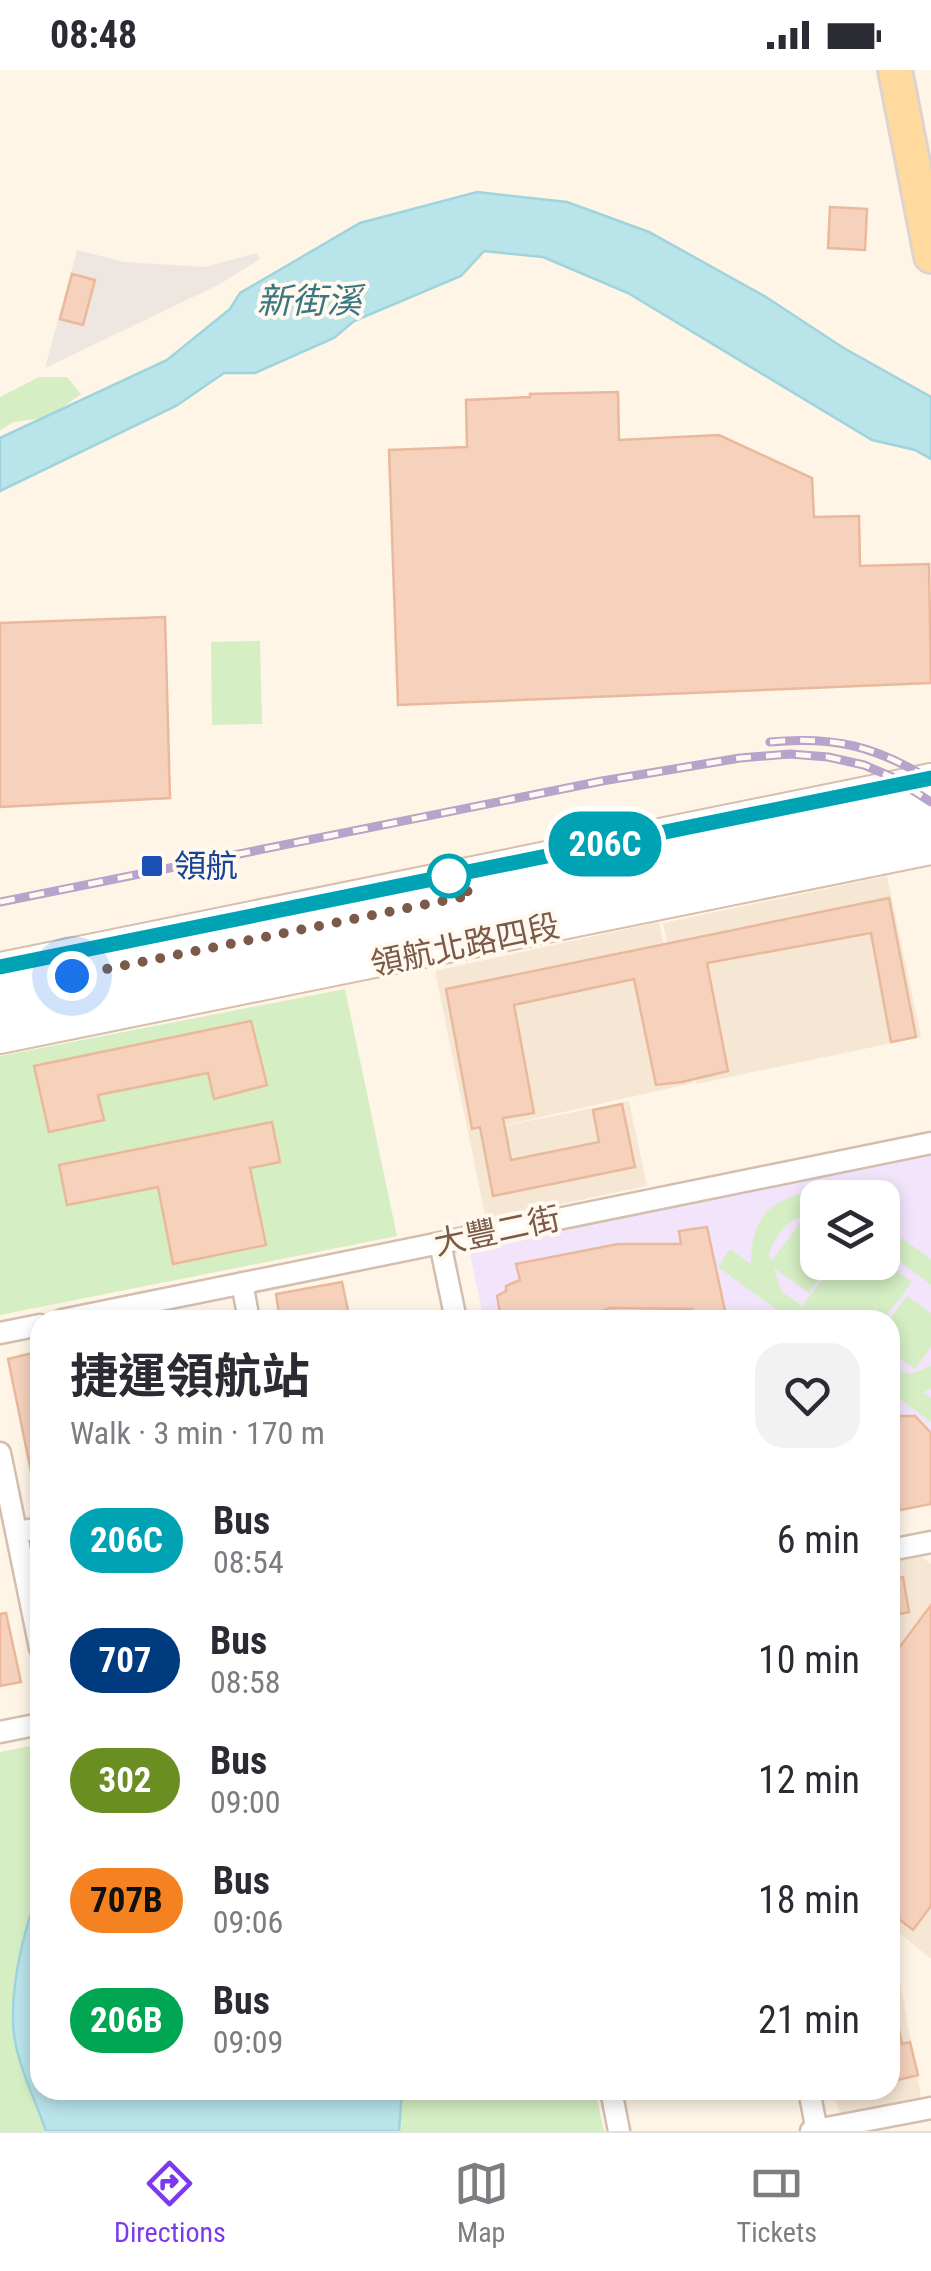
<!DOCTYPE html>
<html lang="en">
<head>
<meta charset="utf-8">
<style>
	body { margin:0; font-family:"Roboto Condensed","Noto Sans TC",sans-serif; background:#f2f2f3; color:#2b2b33; height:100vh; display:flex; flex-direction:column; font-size:38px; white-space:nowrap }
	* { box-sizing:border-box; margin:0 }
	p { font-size:32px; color:#7c7c81 }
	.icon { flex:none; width:55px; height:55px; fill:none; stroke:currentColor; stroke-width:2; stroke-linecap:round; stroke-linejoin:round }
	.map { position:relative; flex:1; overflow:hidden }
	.panel { position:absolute; left:30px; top:1240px; width:870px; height:790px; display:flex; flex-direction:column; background:#fff; border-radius:30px; box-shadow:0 5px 15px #0003 }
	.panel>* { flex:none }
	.badge { padding:0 20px; border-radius:32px; font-size:35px; line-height:65px }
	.tools { position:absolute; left:800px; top:1110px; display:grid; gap:20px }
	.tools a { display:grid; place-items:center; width:100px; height:100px; border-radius:20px; background:#fff; box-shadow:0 5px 15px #0003; font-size:50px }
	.you { position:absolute; width:50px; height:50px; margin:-25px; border:8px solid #fff; border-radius:50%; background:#1a73e8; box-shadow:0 0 0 15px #1a73e833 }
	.map>.badge { position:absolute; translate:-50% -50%; box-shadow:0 0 0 5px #fff }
	.round { display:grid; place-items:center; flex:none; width:105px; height:105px; border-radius:30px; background:#f2f2f3 }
	.overview { display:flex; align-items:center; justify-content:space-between; height:170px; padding:0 40px }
	h1 { font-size:48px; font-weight:700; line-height:75px }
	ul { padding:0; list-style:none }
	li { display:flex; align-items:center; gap:30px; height:120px; padding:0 40px }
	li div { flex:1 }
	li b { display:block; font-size:38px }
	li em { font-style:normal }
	li .badge { min-width:110px; font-weight:700; text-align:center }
	.status { display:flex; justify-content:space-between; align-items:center; height:70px; padding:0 50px; background:#fff; direction:ltr }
	.status svg { height:28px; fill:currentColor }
	.tabs { display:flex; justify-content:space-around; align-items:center; height:140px; border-top:2px solid #e1e1e2; background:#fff; font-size:28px; color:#7c7c81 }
	.tabs a { display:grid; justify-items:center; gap:5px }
	.tabs .active { color:#7c3aed }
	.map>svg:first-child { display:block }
</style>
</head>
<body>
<div class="status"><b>08:48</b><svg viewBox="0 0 49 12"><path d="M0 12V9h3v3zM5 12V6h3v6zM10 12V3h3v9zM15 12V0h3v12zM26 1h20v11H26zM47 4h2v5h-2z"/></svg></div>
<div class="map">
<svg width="931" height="2061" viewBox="0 0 931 2061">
	<rect width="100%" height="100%" fill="#fef5e7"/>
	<!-- residential -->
	<path fill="#f6e7d5" d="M 887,806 L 921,967 L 696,1014 L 663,853 Z
		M 659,852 L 693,1013 L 488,1059 L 629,1031 L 647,1116 L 486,1150 L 435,901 Z
		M 918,1484 L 931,1494 L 931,1889 L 890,1855 L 890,1491 Z
		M 890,1859 L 922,2032 L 840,2046 L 833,2020 L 890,2020 Z"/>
	<!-- industrial -->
	<path fill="#eee7e1" d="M 77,180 L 124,192 L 205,197 L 257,183 L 260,189 L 220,214 L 45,298 Z"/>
	<!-- education -->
	<path fill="#f2e4fb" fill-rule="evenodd" d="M 931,1080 L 931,1433 L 890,1442 L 890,1250 L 484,1250 L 468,1175 ZM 818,1128 L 882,1128 L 882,1192 L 818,1192 Z"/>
	<!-- green -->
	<path fill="#d5eec4" d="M 39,307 L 67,307 L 81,324 L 49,347 L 14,352 L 0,360 L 0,327 Z
		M 260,571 L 262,654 L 212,655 L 211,572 Z
		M 345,919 L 397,1166 L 0,1245 L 0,986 Z
		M 817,1120 L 837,1123 L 843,1127 L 818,1128 L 817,1145 C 791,1144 777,1161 769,1184 L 772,1191 L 802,1150 L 817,1161 L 818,1192 L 831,1193 L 809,1223 L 774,1198 L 781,1221 L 802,1236 L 834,1193 L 883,1191 L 912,1212 L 883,1250 L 791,1250 L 718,1197 L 730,1179 L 751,1194 C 751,1145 771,1129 817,1120 Z
		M 883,1155 L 931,1189 L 931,1215 L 883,1179 Z
		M 907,1226 L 931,1243 L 931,1277 L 915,1299 L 890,1282 L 889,1250 Z
		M 931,1296 L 931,1319 L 923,1322 L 931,1328 L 931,1352 L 890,1322 L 890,1298 L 911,1304 Z
		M 40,1674 L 40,2020 L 595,2020 L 604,2061 L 0,2061 L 0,1682 Z"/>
	<!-- water -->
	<path fill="#b9e4ea" stroke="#9fd4dd" stroke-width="2.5" d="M 477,122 L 567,132 L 649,162 L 766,227 L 842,277 L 931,327 L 931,389 L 915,380 L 872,370 L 628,223 L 543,187 L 484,181 L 461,206 L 354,251 L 334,268 L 255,303 L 224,303 L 176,336 L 0,421 L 0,368 L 167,290 L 230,239 L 240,223 L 360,153 Z
		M 40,1814 L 40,2020 L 402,2020 L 399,2061 L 46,2061 C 34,2026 13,1987 13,1950 C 12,1905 26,1856 40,1814 Z"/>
	<!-- building -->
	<path fill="#f6d2bd" stroke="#eab89b" stroke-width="2.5" d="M 830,137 L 867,139 L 865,180 L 828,178 Z
		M 72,204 L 95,210 L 83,255 L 60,249 Z
		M 618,322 L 619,370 L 719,365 L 812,408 L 814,447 L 859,446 L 860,496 L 929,494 L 931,613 L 398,635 L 389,380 L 467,377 L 466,330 L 530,327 L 530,324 Z
		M 165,547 L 170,728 L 0,737 L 0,553 Z
		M 889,828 L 916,967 L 891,972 L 871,863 L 707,893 L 728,1001 L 682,1012 L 656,1015 L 634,909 L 514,935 L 534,1043 L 503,1048 L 511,1090 L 599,1072 L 593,1040 L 622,1034 L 635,1097 L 493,1126 L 480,1057 L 472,1059 L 446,919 Z
		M 251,951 L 267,1015 L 214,1029 L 208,1003 L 98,1025 L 104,1050 L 49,1062 L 34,996 Z
		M 272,1052 L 280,1092 L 250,1098 L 266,1175 L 173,1194 L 158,1117 L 67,1135 L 59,1095 Z
		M 707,1157 L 727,1250 L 695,1250 L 693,1239 L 610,1238 L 575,1250 L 515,1250 L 512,1244 L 500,1243 L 497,1226 L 506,1221 L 506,1216 L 520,1210 L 516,1194 L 618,1174 L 681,1174 L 679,1161 Z
		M 342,1212 L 350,1250 L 280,1250 L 276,1224 Z
		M 40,1281 L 40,1410 L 33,1411 L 8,1289 Z
		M 890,1346 L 915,1346 L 931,1363 L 931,1434 L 890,1442 Z
		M 903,1507 L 909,1542 L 890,1546 L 890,1510 Z
		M 931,1535 L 931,1836 L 913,1860 L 890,1842 L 890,1590 Z
		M 6,1543 L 21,1612 L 0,1616 L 0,1544 Z
		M 896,1944 L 902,1974 L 910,1972 L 918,2005 L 890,2012 L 890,1945 Z"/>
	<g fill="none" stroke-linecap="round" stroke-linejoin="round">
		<defs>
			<path id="street" d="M 440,1173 L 456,1250
				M 242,1213 L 249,1250
				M 62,1250 L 931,1073
				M 0,1263 L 40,1255
				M 0,1383 L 40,1578
				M 16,1462 L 40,1458
				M 890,1480 L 931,1472
				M 0,1662 L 40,1654
				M 611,2020 L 619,2061
				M 809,2020 L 817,2061
				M 811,2061 L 931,2038"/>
			<path id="secondary" d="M 0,897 L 931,708
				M 0,920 L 931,731
				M 0,947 L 447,853 L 931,759
				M 0,969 L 931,780"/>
			<path id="primary" d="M 895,0 L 931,186"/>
		</defs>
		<!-- street casing -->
		<use href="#street" stroke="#d4beae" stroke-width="25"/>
		<!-- secondary casing -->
		<use href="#secondary" stroke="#d8beab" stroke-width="32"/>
		<!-- primary casing -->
		<use href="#primary" stroke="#ddd4d0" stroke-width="38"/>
		<!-- street -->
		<use href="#street" stroke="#fff" stroke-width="20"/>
		<!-- secondary -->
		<use href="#secondary" stroke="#fff" stroke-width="28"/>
		<!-- primary -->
		<use href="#primary" stroke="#ffd99d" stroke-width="32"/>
		<defs>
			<path id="rail" d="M 770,672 C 835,666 875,676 931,710
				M 0,832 L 602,711 L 740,688 L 790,684 L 828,687 L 864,695 L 892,707 L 931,732"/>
		</defs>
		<!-- rail casing -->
		<use href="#rail" stroke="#b8a3ca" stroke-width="9"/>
		<!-- rail -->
		<use href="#rail" stroke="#fff9ef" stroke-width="5" stroke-dasharray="15" stroke-linecap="butt"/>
	</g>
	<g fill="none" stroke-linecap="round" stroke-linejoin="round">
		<defs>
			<path id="line" d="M 0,897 L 931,708"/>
		</defs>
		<!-- line casing -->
		<use href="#line" stroke="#fff" stroke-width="22"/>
		<!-- line -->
		<use href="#line" stroke="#00a3b4" stroke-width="15"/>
		<!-- walk -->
		<path stroke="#7b5a49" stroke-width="10" stroke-dasharray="0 18" d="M 72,906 L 472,825 L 449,806"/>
	</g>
	<!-- markers -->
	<rect fill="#1a4fb4" stroke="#fff9ef" stroke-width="4" x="140" y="784" width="24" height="24" rx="5"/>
	<circle fill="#fff" stroke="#00a3b4" stroke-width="5" cx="449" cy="806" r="20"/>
	<g text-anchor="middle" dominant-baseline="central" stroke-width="8" stroke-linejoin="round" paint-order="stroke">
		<!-- transit labels -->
		<g font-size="32" fill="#164399" stroke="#fff9ef" text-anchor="start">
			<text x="174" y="796">領航</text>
		</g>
		<!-- street labels -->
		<g font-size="32" fill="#7b5a49" stroke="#fff9ef">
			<text transform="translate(465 875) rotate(-12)">領航北路四段</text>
			<text transform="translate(497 1161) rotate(-12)">大豐二街</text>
		</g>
		<!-- water labels -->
		<g font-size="35" font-style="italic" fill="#3a7681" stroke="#fff9ef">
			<text x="309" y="231">新街溪</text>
		</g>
	</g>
</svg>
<div class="tools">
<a><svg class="icon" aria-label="layers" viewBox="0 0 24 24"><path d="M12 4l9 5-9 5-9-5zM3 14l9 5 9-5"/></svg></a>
</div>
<div class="you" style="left:72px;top:906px"></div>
<b class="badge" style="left:605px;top:774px;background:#00a3b4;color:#fff">206C</b>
<section class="panel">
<div class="overview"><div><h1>捷運領航站</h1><p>Walk · 3 min · 170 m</p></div><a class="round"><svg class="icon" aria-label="heart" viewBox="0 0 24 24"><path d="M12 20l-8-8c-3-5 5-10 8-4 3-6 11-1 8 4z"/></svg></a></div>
<ul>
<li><span class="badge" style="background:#00a3b4;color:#fff">206C</span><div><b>Bus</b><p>08:54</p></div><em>6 min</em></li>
<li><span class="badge" style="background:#003b80;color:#fff">707</span><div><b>Bus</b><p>08:58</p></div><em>10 min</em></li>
<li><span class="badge" style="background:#6b8e23;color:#fff">302</span><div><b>Bus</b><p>09:00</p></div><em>12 min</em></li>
<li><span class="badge" style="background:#f58220;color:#111">707B</span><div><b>Bus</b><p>09:06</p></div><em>18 min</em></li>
<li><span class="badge" style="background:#00a651;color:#fff">206B</span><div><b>Bus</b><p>09:09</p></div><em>21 min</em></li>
</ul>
</section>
</div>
<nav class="tabs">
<a class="active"><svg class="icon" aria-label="directions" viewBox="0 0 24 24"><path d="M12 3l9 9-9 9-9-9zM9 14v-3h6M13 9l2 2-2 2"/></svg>Directions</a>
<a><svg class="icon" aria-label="map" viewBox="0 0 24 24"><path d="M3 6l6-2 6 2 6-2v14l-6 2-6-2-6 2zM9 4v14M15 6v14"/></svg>Map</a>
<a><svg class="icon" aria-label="tickets" viewBox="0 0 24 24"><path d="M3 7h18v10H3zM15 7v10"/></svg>Tickets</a>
</nav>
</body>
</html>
